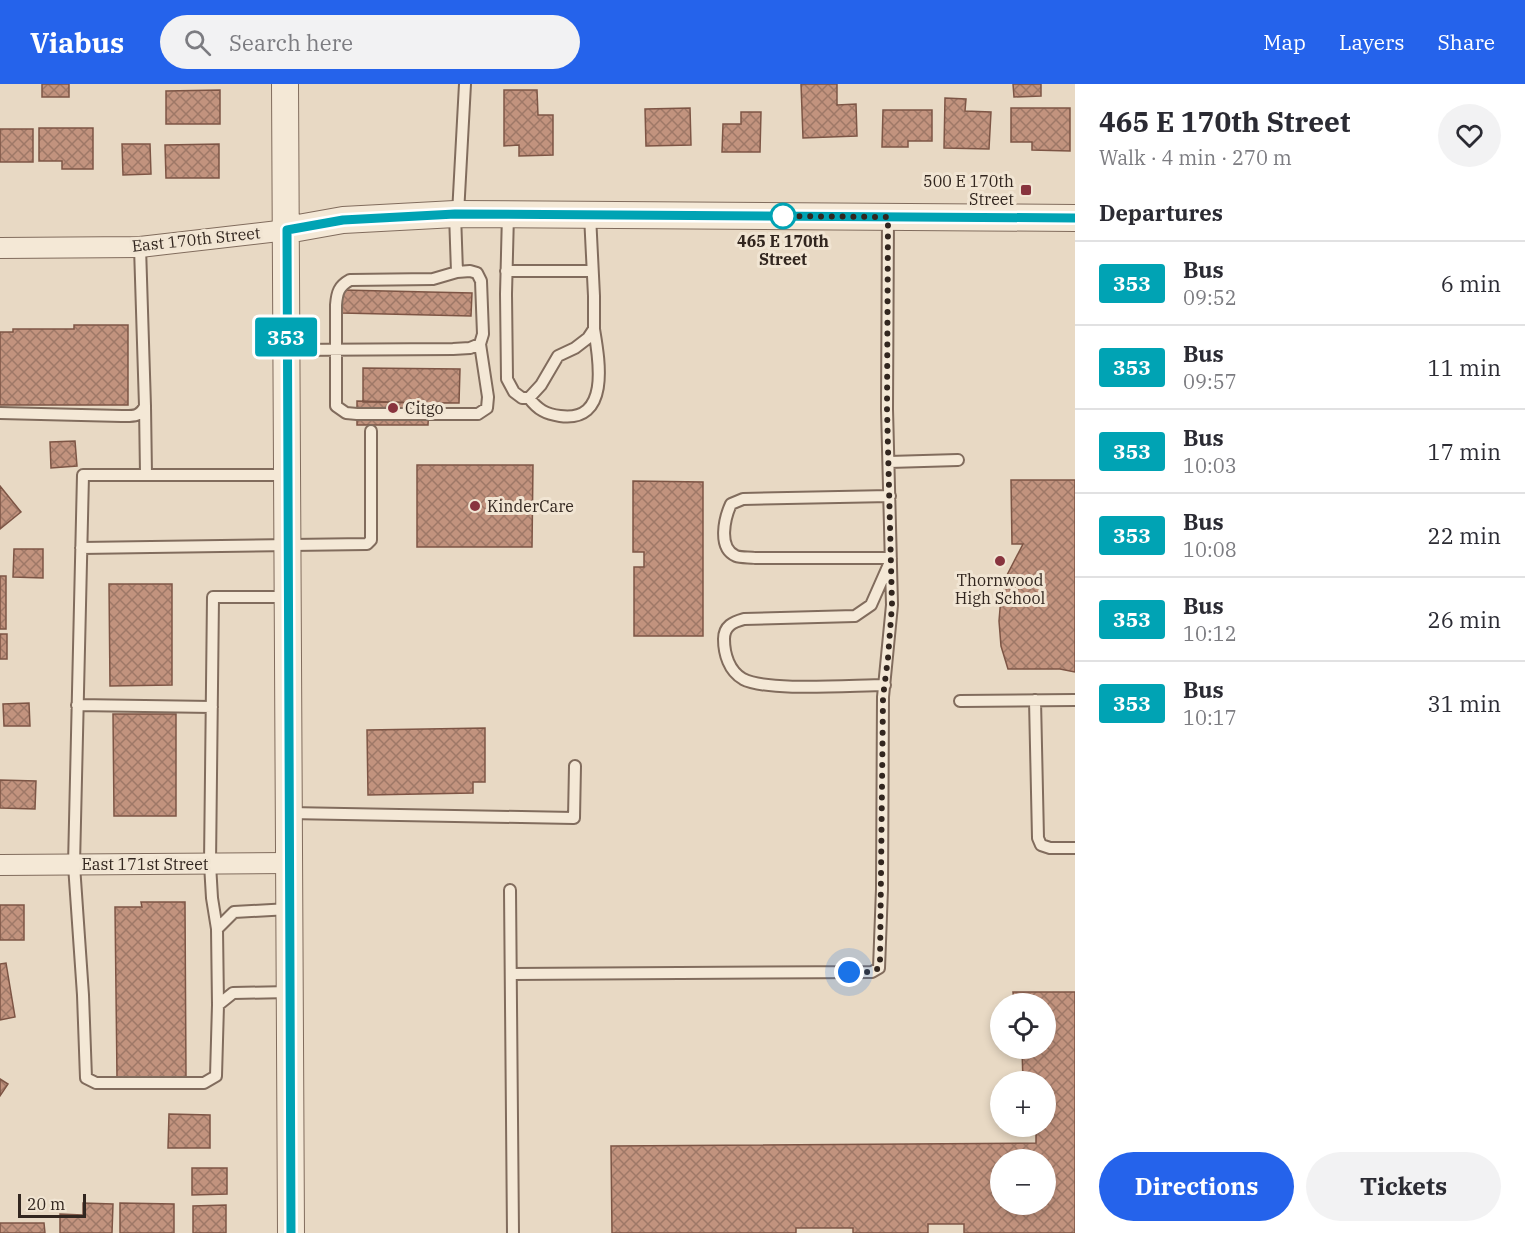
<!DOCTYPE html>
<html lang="en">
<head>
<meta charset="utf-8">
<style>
	body { margin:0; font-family:"IBM Plex Serif",serif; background:#f2f2f3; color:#2b2b33; height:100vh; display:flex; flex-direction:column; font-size:22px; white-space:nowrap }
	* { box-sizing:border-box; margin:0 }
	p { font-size:20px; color:#7c7c81 }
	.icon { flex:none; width:33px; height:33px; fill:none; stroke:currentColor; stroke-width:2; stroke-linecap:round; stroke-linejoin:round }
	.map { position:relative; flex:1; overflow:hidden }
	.sheet { display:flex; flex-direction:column; background:#fff; width:450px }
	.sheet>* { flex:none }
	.badge { padding:0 12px; border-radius:4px; font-size:21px; line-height:39px }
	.tools { position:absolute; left:990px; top:909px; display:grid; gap:12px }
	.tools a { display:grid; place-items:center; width:66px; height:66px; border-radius:50%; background:#fff; box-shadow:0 3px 9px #0003; font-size:30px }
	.scale { position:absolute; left:18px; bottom:15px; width:68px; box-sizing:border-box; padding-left:6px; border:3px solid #32261f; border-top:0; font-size:16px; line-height:21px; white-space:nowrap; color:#32261f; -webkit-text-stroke:4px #f1e5d3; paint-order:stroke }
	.you { position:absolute; width:30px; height:30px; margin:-15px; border:4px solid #fff; border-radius:50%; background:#1a73e8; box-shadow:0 0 0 9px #1a73e833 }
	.map>.badge { position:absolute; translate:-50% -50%; box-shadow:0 0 0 3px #fff }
	h2 { padding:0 24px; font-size:22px; line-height:54px }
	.round { display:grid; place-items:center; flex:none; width:63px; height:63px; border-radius:32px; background:#f2f2f3 }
	.head { display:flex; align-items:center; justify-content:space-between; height:102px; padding:0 24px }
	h1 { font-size:28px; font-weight:800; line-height:45px }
	.primary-button { display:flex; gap:12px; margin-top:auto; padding:12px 24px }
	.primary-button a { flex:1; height:69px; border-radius:36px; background:#2563eb; color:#fff; font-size:24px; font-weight:800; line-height:69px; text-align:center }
	.primary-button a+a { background:#f2f2f3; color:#2b2b33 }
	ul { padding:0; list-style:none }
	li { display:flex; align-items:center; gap:18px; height:84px; padding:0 24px; border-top:2px solid #e1e1e2 }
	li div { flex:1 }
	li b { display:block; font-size:22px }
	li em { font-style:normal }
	li .badge { min-width:66px; font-weight:700; text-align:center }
	header { display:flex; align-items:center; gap:36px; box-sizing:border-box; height:84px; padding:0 30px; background:#2563eb; color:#fff }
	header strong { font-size:28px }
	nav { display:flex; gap:33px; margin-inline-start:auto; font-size:21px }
	.search { width:420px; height:54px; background:#f2f2f3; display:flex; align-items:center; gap:15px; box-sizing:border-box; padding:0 21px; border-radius:33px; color:#7c7c81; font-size:22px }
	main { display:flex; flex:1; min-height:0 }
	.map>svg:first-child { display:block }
</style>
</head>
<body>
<header>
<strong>Viabus</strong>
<div class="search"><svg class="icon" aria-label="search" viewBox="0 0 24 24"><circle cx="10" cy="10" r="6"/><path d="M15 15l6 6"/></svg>Search here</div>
<nav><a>Map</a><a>Layers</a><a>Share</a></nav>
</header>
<main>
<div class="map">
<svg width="1075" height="1149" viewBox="0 0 1075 1149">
	<defs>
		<pattern id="building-cross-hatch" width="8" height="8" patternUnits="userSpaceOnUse" patternTransform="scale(1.5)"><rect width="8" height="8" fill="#c2937e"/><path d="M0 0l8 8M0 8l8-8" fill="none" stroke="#9e7867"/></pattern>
	</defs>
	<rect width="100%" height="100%" fill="#e8d9c4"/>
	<!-- building -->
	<path fill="url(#building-cross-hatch)" stroke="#7d5545" stroke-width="1.5" fill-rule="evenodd" d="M 42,0 L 69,0 L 69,13 L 42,13 Z
		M 801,0 L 837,0 L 837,21 L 856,20 L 857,52 L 803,54 Z
		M 1013,0 L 1041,0 L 1041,12 L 1014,13 Z
		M 220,6 L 220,40 L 166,40 L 166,7 Z
		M 504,6 L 537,6 L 538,31 L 553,31 L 553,71 L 519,72 L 519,61 L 504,62 Z
		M 945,14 L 966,15 L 965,27 L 991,28 L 989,65 L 944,64 Z
		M 690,24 L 691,61 L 646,62 L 645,25 Z
		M 1011,24 L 1070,24 L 1070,67 L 1032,66 L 1032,58 L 1011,58 Z
		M 883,26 L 932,26 L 932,57 L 908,57 L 908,63 L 882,63 Z
		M 741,28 L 761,28 L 760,68 L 722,68 L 723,40 L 741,40 Z
		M 39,44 L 93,44 L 93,85 L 62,85 L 62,77 L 39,77 Z
		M 0,45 L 33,45 L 33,78 L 0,78 Z
		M 122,60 L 150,60 L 151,90 L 123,91 Z
		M 219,60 L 219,94 L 166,94 L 165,61 Z
		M 342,206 L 472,209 L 471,232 L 342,229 Z
		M 74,241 L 128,241 L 128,321 L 0,321 L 0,248 L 13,248 L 13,245 L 74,245 Z
		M 363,284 L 460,285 L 459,319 L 363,318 Z
		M 357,317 L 429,319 L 428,341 L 357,341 Z
		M 75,357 L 77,382 L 51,384 L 50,358 Z
		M 417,381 L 533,381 L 532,463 L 417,463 Z
		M 1011,396 L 1075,396 L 1075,588 L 1060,585 L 1008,585 L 1001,562 L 999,537 L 1001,513 L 1006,493 L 1023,460 L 1012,460 Z
		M 633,397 L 703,398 L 703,552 L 634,552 L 634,483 L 644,483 L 644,468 L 633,468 Z
		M 0,402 L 21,428 L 0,445 Z
		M 14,465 L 43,465 L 43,494 L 13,493 Z
		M 0,492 L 6,492 L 6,545 L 0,545 Z
		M 109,500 L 172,500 L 172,601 L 110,602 Z
		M 0,550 L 7,550 L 7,575 L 0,575 Z
		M 29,619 L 30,642 L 4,642 L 3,620 Z
		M 113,630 L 176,630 L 176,732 L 114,732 Z
		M 485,644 L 485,698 L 473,698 L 473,709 L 368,711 L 367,646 Z
		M 0,696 L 36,697 L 35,725 L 0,724 Z
		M 141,818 L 185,818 L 186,993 L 117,994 L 115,823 L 142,823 Z
		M 0,821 L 24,821 L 24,856 L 0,856 Z
		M 6,879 L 15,933 L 0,936 L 0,880 Z
		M 1013,908 L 1075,908 L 1075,1149 L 964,1149 L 964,1140 L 928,1140 L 928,1149 L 853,1149 L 853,1144 L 796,1144 L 796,1149 L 612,1149 L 611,1062 L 1036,1059 L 1036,1042 L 1046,1042 L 1046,998 L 1023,998 L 1022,965 L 1046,964 L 1046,920 L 1014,920 ZM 1000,1076 L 1046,1076 L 1046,1120 L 1000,1120 Z
		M 0,995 L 8,1000 L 0,1012 Z
		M 169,1030 L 210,1031 L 210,1064 L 168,1064 Z
		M 192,1084 L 227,1084 L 227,1110 L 192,1111 Z
		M 83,1119 L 113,1120 L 112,1149 L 60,1149 L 60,1130 L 83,1131 Z
		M 120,1119 L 174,1120 L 174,1149 L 120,1149 Z
		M 226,1121 L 226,1149 L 193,1149 L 193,1122 Z
		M 0,1139 L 44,1139 L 45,1149 L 0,1149 Z"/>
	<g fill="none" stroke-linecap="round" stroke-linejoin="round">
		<defs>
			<path id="service" d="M 458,130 L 465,0
				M 508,130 L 506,210 L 507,295 L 514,308 L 522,314 L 529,314 L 541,301 L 558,272 L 575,264 L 588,254 L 594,245 L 594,212 L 590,131
				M 506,187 L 592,187
				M 457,188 L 433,195 L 350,196 C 339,202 337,208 336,221 L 336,322 L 346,329 L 357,330 L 478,330 L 487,324 L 488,313 L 480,260
				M 287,266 L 453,265 L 470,264 L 480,260 L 483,250 L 481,197 L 477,189 L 470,187 L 457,188 L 455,130
				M 529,314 C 538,326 546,330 560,332 C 611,339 599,275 594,245
				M 145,322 L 146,391
				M 0,329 L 122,332 C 133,332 140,333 145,322 L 140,163
				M 889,378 L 958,376
				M 287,391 L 83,391 L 74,781 L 83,911 L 86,994 L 96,999 L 204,999 L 216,992 L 218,921 L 233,909 L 290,908
				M 890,412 L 743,415 L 731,420 C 725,433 717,464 736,472 C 741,474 750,473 755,474 L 891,474
				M 81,464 L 367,460 L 371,456 L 371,347
				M 885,601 C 853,601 767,608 743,595 C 729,587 724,570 724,555 C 724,542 733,538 744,535 L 855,532 L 871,521 L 890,478
				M 1035,616 L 1038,754 L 1041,761 L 1050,764 L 1075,764
				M 960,617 L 1075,616
				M 77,621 L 212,623
				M 289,729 L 574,734 L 575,682
				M 510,806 L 513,1149
				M 217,845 L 212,814 L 210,780 L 213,513 L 288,513
				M 511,890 L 872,888 L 879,884 L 882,805 L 883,613 L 892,521 L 887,325 L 888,133
				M 218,921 L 217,845 L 234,828 L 289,825"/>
			<path id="minor" d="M 0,164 L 140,163 L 287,146
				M 0,781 L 289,779"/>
			<path id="tertiary" d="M 285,0 L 291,1149
				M 287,146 L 343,136 L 455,130 L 1075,134"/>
		</defs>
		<!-- service casing -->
		<use href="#service" stroke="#816c5d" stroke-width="14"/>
		<!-- minor casing -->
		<use href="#minor" stroke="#816c5d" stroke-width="22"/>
		<!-- tertiary casing -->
		<use href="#tertiary" stroke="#816c5d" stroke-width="28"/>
		<!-- service -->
		<use href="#service" stroke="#f4e8d6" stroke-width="10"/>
		<!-- minor -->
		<use href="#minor" stroke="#f4e8d6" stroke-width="20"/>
		<!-- tertiary -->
		<use href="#tertiary" stroke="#f4e8d6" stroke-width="26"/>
	</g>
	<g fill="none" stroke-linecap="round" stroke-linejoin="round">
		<defs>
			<path id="line" d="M 291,1149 L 287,146 L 343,136 L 455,130 L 1075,134"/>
		</defs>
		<!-- line casing -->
		<use href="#line" stroke="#fff" stroke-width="14"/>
		<!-- line -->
		<use href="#line" stroke="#00a3b4" stroke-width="9"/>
		<!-- walk -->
		<path stroke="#32261f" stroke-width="6" stroke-dasharray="0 10.8" d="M 783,132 L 775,132 L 888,133 L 887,325 L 892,521 L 888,574 L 883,613 L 880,878 L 879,884 L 872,888 L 849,888"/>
	</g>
	<!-- markers -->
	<g fill="#88343e" stroke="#f1e5d3" stroke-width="2">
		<rect x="1020" y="100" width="12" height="12" rx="3"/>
		<circle cx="393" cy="324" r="6"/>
		<circle cx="475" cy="422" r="6"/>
		<circle cx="1000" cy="477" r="6"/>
	</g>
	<circle fill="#fff" stroke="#00a3b4" stroke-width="3" cx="783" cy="132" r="12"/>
	<g text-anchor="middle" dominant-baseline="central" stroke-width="6" stroke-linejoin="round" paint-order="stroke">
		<!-- poi labels -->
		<g font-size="16" fill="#32261f" stroke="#f1e5d3" text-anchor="start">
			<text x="1014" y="97" text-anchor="end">500 E 170th<tspan x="1014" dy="18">Street</tspan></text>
			<text x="405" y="324">Citgo</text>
			<text x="487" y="422">KinderCare</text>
			<text x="1000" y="496" text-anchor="middle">Thornwood<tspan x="1000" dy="18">High School</tspan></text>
		</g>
		<!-- street labels -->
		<g font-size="16" fill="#32261f" stroke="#f1e5d3">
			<text transform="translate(196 155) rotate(-6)">East 170th Street</text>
			<text x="145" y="780">East 171st Street</text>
		</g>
		<!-- stop labels -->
		<g font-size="16" font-weight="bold" fill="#32261f" stroke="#f1e5d3">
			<text x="783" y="157">465 E 170th<tspan x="783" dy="18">Street</tspan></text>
		</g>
	</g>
</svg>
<div class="tools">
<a><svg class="icon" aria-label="locate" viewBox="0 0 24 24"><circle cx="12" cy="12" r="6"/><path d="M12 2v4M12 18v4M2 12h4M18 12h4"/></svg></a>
<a>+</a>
<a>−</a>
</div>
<div class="scale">20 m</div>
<div class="you" style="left:849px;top:888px"></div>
<b class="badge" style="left:286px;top:253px;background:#00a3b4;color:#fff">353</b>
</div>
<section class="sheet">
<div class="head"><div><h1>465 E 170th Street</h1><p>Walk · 4 min · 270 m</p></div><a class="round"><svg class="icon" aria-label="heart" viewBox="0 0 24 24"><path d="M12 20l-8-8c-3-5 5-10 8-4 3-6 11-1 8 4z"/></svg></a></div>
<h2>Departures</h2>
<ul>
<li><span class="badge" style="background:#00a3b4;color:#fff">353</span><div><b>Bus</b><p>09:52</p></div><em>6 min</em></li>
<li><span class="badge" style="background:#00a3b4;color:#fff">353</span><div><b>Bus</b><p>09:57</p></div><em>11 min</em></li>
<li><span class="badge" style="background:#00a3b4;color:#fff">353</span><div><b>Bus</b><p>10:03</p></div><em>17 min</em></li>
<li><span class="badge" style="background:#00a3b4;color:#fff">353</span><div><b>Bus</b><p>10:08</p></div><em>22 min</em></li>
<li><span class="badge" style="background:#00a3b4;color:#fff">353</span><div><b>Bus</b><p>10:12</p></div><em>26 min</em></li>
<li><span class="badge" style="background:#00a3b4;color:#fff">353</span><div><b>Bus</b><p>10:17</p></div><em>31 min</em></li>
</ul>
<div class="primary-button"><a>Directions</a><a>Tickets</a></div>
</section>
</main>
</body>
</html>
